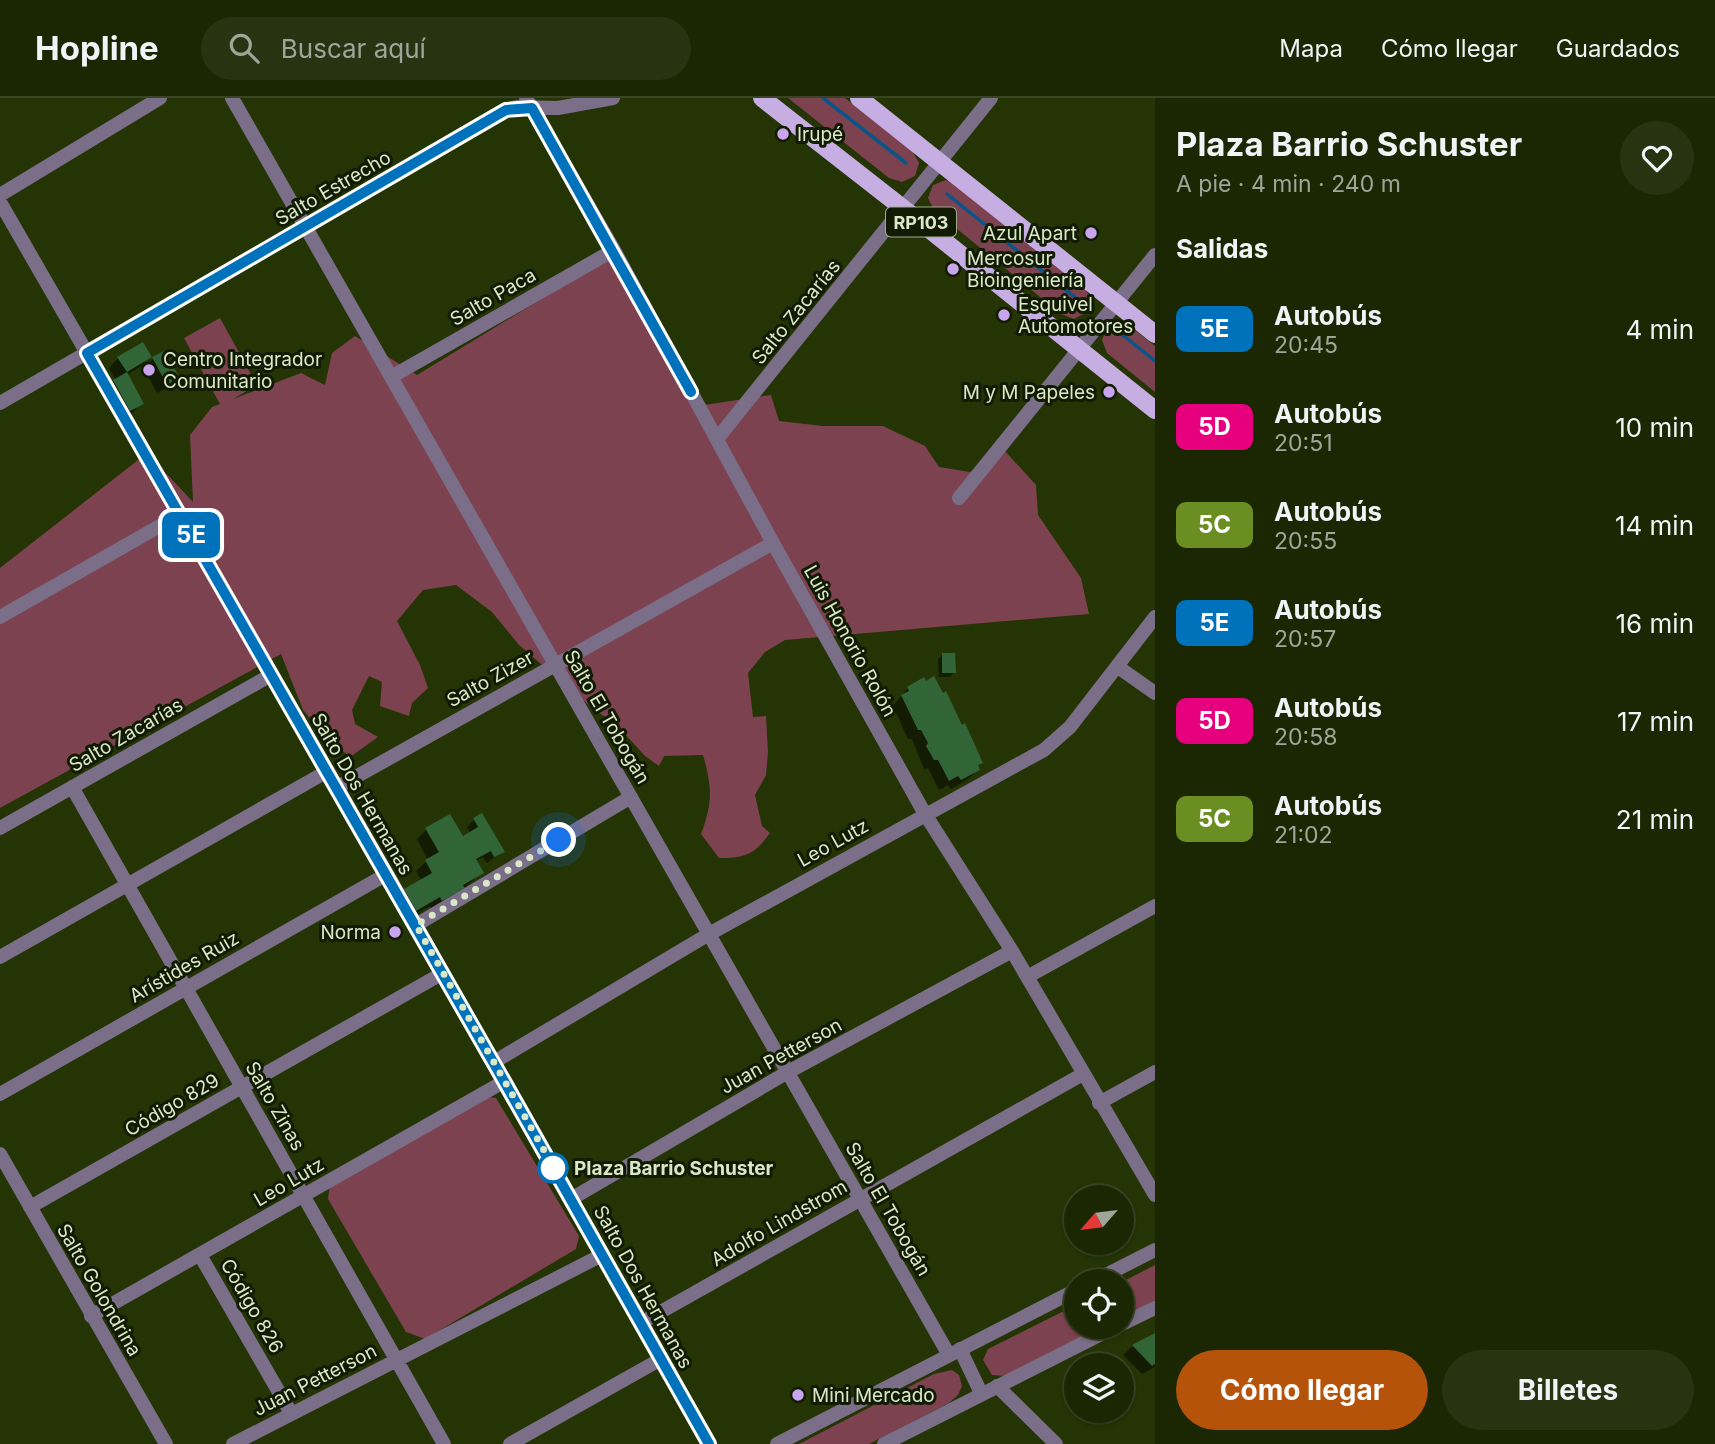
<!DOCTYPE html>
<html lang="es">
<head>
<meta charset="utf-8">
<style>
	body { margin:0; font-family:Inter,sans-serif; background:#283312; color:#f1f3f6; height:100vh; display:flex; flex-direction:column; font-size:26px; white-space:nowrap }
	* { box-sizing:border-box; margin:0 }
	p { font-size:23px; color:#a0a59a }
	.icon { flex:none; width:38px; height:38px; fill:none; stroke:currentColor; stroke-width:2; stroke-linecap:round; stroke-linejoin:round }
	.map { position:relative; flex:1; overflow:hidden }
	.sheet { display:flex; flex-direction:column; background:#1b2703; width:560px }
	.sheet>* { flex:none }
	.badge { padding:0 14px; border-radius:10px; font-size:24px; line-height:46px }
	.needle { width:46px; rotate:242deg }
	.tools { position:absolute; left:1064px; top:1087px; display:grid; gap:14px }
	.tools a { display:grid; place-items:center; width:70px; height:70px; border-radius:50%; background:#1b2703; box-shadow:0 2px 5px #0004,0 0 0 2px #394425; font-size:35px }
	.you { position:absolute; width:35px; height:35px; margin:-18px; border:5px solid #fff; border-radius:50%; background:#1a73e8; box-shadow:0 0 0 10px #1a73e833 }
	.map>.badge { position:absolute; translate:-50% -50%; box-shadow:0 0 0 4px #fff }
	h2 { padding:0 21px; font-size:26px; line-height:63px }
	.round { display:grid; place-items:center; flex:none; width:74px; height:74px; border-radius:37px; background:#283312 }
	.overview { display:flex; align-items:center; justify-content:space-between; height:119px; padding:0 21px }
	h1 { font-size:33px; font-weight:700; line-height:52px }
	.action { display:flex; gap:14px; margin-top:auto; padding:14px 21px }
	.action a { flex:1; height:80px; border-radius:42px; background:#b45309; color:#fff; font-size:28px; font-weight:700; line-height:80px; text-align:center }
	.action a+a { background:#283312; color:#f1f3f6 }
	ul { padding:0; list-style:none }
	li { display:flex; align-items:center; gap:21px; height:98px; padding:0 21px }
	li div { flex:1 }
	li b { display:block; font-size:26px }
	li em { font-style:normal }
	li .badge { min-width:77px; font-weight:700; text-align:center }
	header { display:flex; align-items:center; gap:42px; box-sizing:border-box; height:98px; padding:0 35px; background:#1b2703; border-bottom:2px solid #394425 }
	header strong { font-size:33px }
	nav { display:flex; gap:38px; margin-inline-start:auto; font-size:24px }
	.search { width:490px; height:63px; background:#283312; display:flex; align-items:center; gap:18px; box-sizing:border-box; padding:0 24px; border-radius:38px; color:#a0a59a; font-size:26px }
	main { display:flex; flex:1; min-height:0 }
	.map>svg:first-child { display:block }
</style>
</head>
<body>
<header>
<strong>Hopline</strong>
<div class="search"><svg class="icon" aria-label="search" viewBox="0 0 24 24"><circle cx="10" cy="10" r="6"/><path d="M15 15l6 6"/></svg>Buscar aquí</div>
<nav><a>Mapa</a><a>Cómo llegar</a><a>Guardados</a></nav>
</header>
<main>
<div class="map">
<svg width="1155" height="1346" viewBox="0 0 1155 1346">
	<rect width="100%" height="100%" fill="#243404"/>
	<!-- green -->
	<path fill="#7d424f" d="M 788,0 L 845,0 L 912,53 L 919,65 L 915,78 L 902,84 L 889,80 Z
		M 946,82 L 958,87 L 1084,189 L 1091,201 L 1087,214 L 1074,221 L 1061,216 L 934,112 L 928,100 L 933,87 Z
		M 614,157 L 704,307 L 771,297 L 779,323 L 823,328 L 883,328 L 925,348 L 939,369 L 970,374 L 1005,353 L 1036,387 L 1038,417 L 1081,480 L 1089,516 L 785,542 L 765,554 L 748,575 L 753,619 L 766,618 L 768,654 L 766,677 L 755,697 L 762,728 L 770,735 C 754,757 745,760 719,760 L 701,736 C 713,704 712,689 703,657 L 664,658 L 659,668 L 645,658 L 614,624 L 597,614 L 519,547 L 492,514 L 456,487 L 423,492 L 397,523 L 420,567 L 428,590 L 412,605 L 409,618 L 380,608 L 382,584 L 369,578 L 352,612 L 355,626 L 378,639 L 350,659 L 328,641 L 303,612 L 281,556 L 0,710 L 0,470 L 147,355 L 193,404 L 190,337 L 212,309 L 220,306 L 184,240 L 220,220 L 257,287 L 233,301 L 301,275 L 325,287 L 332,255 L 355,238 L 417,277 Z
		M 1119,224 L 1132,230 L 1155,248 L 1155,294 L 1107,255 L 1102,242 L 1107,230 Z
		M 481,998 L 496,1000 L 579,1138 L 576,1151 L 425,1241 L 406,1234 L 328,1101 L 330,1087 Z
		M 1155,1167 L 1155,1203 L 1122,1220 L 1122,1184 Z
		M 1076,1207 L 1076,1228 L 1104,1229 L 1006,1278 L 992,1277 L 983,1262 L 988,1251 Z
		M 952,1272 L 959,1277 L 962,1288 L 958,1297 L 949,1305 L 869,1346 L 799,1346 L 934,1276 Z"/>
	<!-- shadow -->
	<path fill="#0007" d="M 150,259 L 140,269 L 126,277 L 142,305 L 132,315 L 120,322 L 104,293 L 116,282 L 109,270 L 118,260 Z
		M 153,261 L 177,280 L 168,289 L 157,295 L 144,271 Z
		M 943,557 L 954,574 L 950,579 L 939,579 L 938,561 Z
		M 908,590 L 976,669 L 978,672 L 968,681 L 951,691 L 948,687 L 939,692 L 928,670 L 924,671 L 912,641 L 908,641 L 893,608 Z
		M 474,722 L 502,753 L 487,765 L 483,759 L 475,763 L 481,775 L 453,800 L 432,812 L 430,808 L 406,821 L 395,802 L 405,793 L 422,783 L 416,773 L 428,762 L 417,741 L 426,732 L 462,741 L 471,736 L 467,729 Z
		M 1155,1237 L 1155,1269 L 1142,1276 L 1123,1257 L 1133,1248 Z"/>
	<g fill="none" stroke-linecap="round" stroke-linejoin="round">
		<!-- stream -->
		<path stroke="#095488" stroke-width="3.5" d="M 823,0 L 906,65
			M 947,96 L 1082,205
			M 1119,234 L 1155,263"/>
	</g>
	<!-- building -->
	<path fill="#316537" d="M 143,244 L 152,259 L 127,274 L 117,259 Z
		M 164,253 L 180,280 L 167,287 L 152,259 Z
		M 127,274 L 144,306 L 130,313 L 113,282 Z
		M 942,555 L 955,555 L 956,575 L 942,575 Z
		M 934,578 L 943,595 L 946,593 L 962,627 L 965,625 L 983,665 L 978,667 L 980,672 L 961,682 L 958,678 L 949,683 L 938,662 L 934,662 L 926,648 L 928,645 L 921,632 L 918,632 L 901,597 L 909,593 L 907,589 L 924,579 L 926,583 Z
		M 482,715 L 505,754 L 494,759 L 491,753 L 476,761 L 484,775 L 463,787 L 465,790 L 442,803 L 440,799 L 416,813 L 404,791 L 432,775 L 425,762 L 439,754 L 425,730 L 450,716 L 463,738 L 478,729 L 473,720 Z
		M 1155,1235 L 1155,1266 L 1152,1268 L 1132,1247 Z"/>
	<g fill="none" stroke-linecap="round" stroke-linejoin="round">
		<!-- minor -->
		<path stroke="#7a6e88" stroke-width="14" d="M 232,0 L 949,1257
			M 526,0 L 614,152 L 773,445 L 925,716 L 1012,853 L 1155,1097
			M 0,97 L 160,0
			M 0,104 L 387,776 L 710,1346
			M 391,279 L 614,152
			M 0,305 L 506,12 L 517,9 L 558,10 L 613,0
			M 717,341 L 991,0
			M 959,400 L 1155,157
			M 0,519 L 179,417
			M 1118,569 L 1155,595
			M 72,689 L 444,1346
			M 336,690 L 773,445
			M 0,730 L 271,577
			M 416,827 L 631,699
			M 0,859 L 326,674
			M 1027,879 L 1155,808
			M 494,964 L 709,836 L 1044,652 L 1070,629 L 1155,519
			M 0,996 L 387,776
			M 1099,1005 L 1155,974
			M 0,1056 L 166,1346
			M 571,1101 L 788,974 L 1012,853
			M 30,1109 L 443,875
			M 200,1157 L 291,1315
			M 91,1218 L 505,983
			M 641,1225 L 1083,976
			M 960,1251 L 981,1295
			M 997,1288 L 1056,1346
			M 233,1346 L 602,1157
			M 510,1346 L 661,1261"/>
		<!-- tertiary -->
		<path stroke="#7a6e88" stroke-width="14" d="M 1094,1183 L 1155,1152
			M 1122,1226 L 1155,1210
			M 777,1346 L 1076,1192
			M 884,1346 L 1117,1228"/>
		<!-- primary -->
		<path stroke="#c7aee2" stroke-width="18" d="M 762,0 L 904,111 L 1155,312
			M 859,0 L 1155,236"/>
	</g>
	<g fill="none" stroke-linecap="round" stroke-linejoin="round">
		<defs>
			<path id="line" d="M 691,294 L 532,10 L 506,12 L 87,255 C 296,618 504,981 709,1346"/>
		</defs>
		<!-- line casing -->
		<use href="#line" stroke="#fff" stroke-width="16"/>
		<!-- line -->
		<use href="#line" stroke="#0072bc" stroke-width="10"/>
		<!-- walk -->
		<path stroke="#dae8c8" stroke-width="7" stroke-dasharray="0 12.6" d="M 553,1070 L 558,1077 L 416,827 L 559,742"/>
	</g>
	<!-- markers -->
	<g fill="#c9a5ee" stroke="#111a02" stroke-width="2.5">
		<circle cx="783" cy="36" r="7"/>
		<circle cx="1091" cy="135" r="7"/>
		<circle cx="953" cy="171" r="7"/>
		<circle cx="1004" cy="217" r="7"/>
		<circle cx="149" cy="272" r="7"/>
		<circle cx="1109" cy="294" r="7"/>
		<circle cx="395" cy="834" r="7"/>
		<circle cx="798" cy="1297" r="7"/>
	</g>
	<circle fill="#fff" stroke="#0072bc" stroke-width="3.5" cx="553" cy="1070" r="14"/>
	<g text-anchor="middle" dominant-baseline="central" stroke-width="6" stroke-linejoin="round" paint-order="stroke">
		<!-- shield labels -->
		<rect fill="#111a02" stroke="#9eaa8d" stroke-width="2" x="886" y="109.5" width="70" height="29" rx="5"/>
		<g font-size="18" font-weight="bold" fill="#dae8c8">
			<text x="921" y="124">RP103</text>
		</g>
		<!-- poi labels -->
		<g font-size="19" fill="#dae8c8" stroke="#111a02" text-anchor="start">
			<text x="797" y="36">Irupé</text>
			<text x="1077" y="135" text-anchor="end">Azul Apart</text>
			<text x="967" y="160">Mercosur<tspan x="967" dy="22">Bioingeniería</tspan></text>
			<text x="1018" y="206">Esquivel<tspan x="1018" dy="22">Automotores</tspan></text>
			<text x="163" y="261">Centro Integrador<tspan x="163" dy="22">Comunitario</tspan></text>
			<text x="1095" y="294" text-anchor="end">M y M Papeles</text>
			<text x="381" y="834" text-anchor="end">Norma</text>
			<text x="812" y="1297">Mini Mercado</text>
		</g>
		<!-- street labels -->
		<g font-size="19" fill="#dae8c8" stroke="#111a02">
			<text transform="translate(333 90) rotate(-30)">Salto Estrecho</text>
			<text transform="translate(493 199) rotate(-30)">Salto Paca</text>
			<text transform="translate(796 214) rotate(-51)">Salto Zacarías</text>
			<text transform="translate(850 543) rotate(61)">Luis Honorio Rolón</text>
			<text transform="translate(490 581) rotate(-29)">Salto Zizer</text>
			<text transform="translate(607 619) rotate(60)">Salto El Tobogán</text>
			<text transform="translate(126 637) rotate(-30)">Salto Zacarías</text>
			<text transform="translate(362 696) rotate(60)">Salto Dos Hermanas</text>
			<text transform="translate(833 745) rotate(-29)">Leo Lutz</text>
			<text transform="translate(184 869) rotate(-30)">Arístides Ruiz</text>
			<text transform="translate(781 958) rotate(-29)">Juan Petterson</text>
			<text transform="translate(172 1007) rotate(-30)">Código 829</text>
			<text transform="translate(275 1008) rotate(60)">Salto Zinas</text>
			<text transform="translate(289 1084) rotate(-30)">Leo Lutz</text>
			<text transform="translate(888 1111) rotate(60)">Salto El Tobogán</text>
			<text transform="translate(779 1125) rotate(-30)">Adolfo Lindstrom</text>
			<text transform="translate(643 1189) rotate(61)">Salto Dos Hermanas</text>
			<text transform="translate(99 1192) rotate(60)">Salto Golondrina</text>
			<text transform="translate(252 1208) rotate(60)">Código 826</text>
			<text transform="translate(315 1282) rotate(-27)">Juan Petterson</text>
		</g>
		<!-- stop labels -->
		<g font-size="19" font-weight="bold" fill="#dae8c8" stroke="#111a02" text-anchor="start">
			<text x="574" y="1070">Plaza Barrio Schuster</text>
		</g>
	</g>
</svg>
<div class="tools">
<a><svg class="needle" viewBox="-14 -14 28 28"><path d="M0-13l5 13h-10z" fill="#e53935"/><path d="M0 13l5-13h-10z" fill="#a0a59a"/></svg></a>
<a><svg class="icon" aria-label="locate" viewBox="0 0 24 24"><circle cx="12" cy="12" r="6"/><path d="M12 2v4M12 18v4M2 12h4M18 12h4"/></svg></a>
<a><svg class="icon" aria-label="layers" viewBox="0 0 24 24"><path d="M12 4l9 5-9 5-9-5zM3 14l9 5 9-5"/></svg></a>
</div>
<div class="you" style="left:559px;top:742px"></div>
<b class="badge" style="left:191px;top:437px;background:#0072bc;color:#fff">5E</b>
</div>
<section class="sheet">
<div class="overview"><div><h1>Plaza Barrio Schuster</h1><p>A pie · 4 min · 240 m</p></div><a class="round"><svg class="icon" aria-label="heart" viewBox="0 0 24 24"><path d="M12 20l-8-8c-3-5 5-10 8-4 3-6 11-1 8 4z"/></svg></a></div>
<h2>Salidas</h2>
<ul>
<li><span class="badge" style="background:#0072bc;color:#fff">5E</span><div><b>Autobús</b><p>20:45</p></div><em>4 min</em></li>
<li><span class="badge" style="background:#e6007e;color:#fff">5D</span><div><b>Autobús</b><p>20:51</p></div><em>10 min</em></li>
<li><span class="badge" style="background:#6b8e23;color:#fff">5C</span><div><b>Autobús</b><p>20:55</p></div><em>14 min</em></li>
<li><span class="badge" style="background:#0072bc;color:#fff">5E</span><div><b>Autobús</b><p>20:57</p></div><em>16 min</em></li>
<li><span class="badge" style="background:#e6007e;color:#fff">5D</span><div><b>Autobús</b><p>20:58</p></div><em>17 min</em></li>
<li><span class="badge" style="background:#6b8e23;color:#fff">5C</span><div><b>Autobús</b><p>21:02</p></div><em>21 min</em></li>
</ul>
<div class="action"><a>Cómo llegar</a><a>Billetes</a></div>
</section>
</main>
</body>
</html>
